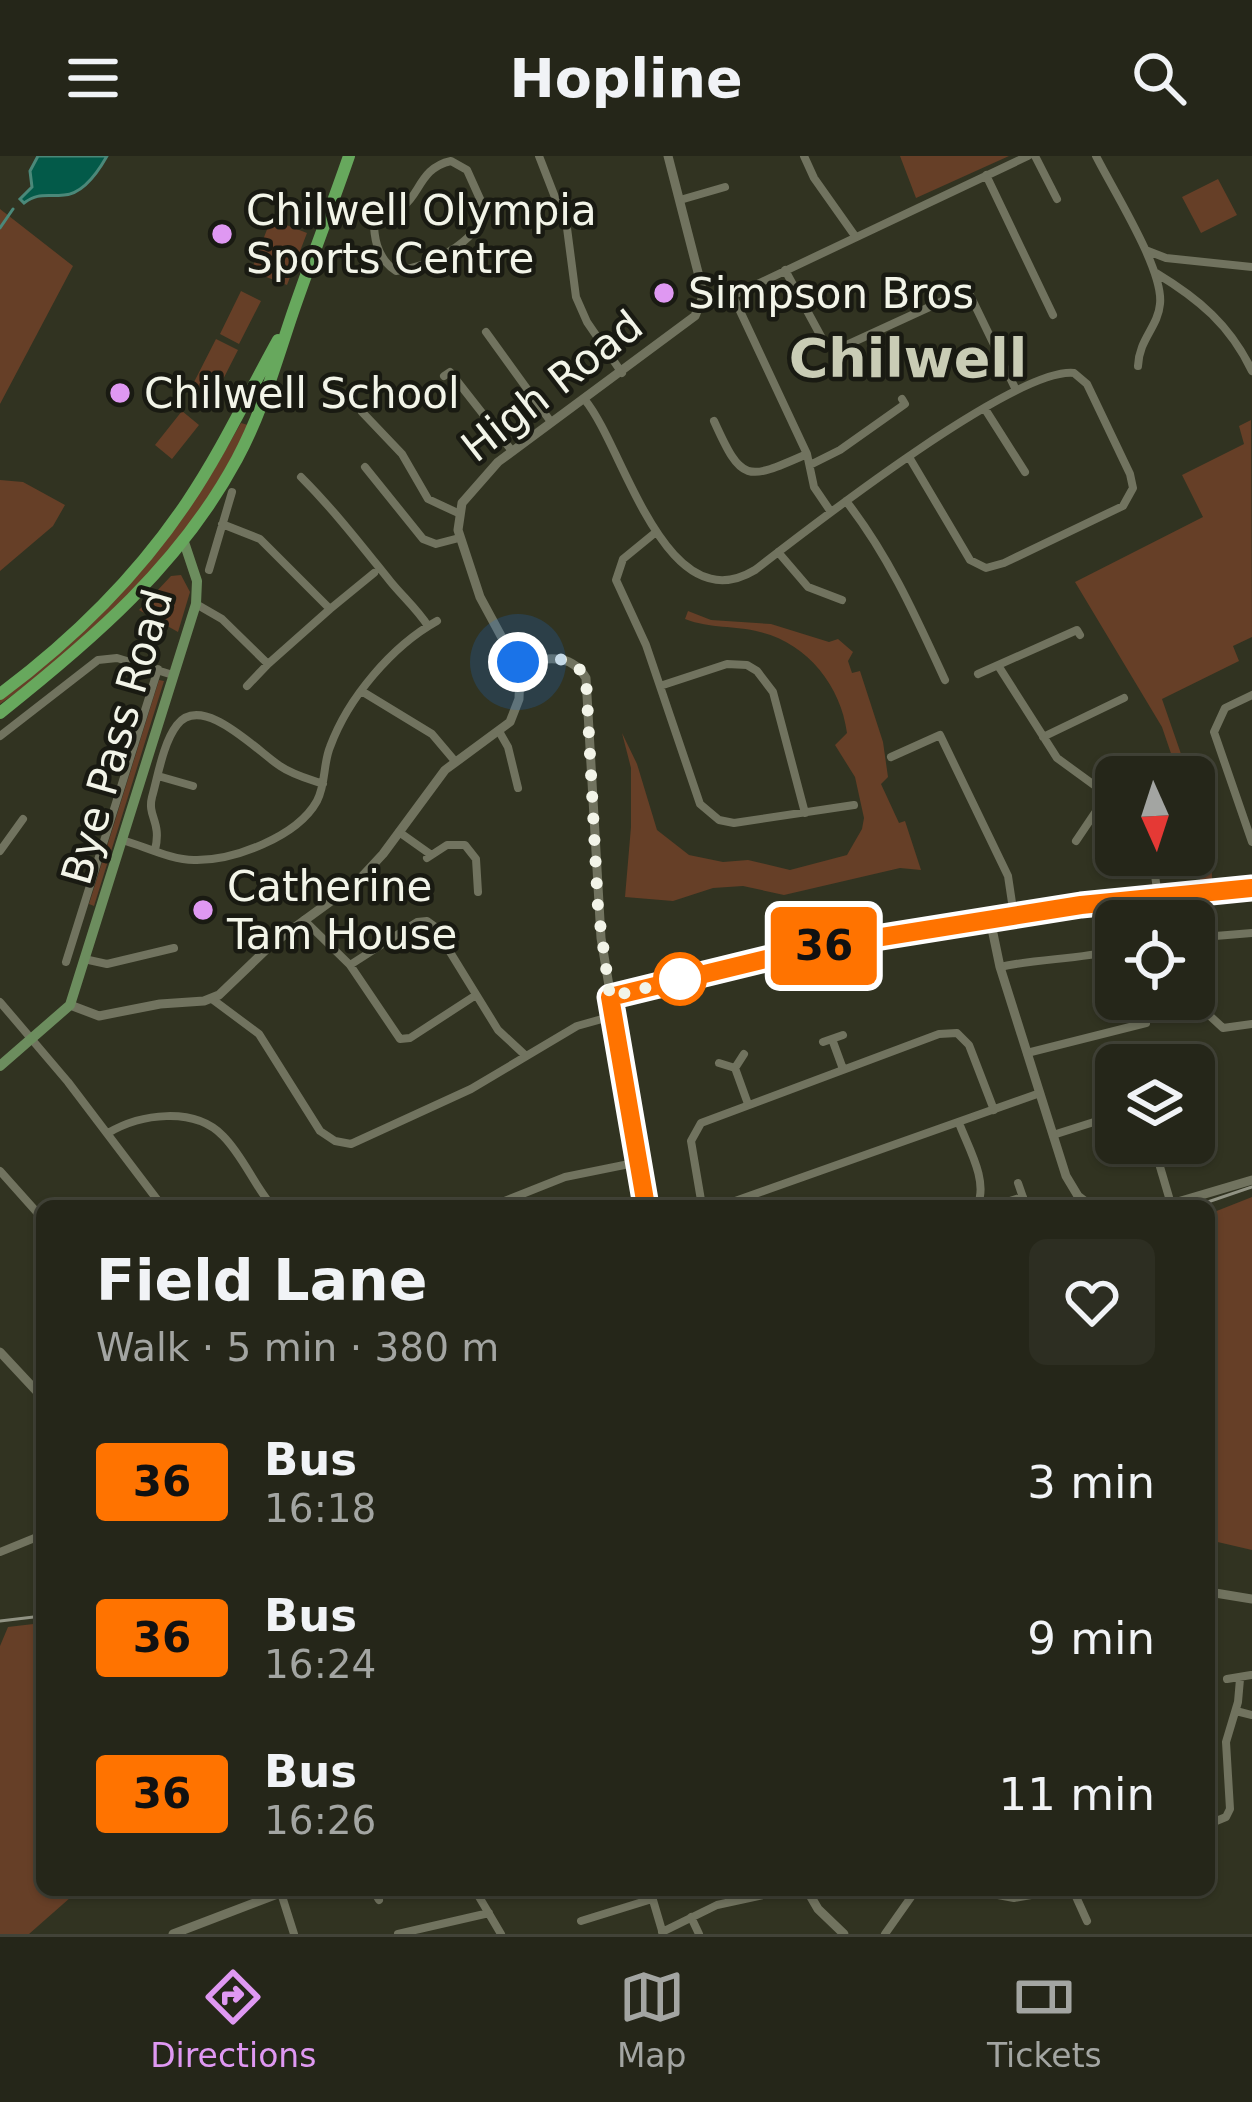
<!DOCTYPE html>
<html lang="en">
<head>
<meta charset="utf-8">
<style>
	body { margin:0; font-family:"DejaVu Sans",sans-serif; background:#2d2e22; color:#f1f3f6; height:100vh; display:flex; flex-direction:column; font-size:45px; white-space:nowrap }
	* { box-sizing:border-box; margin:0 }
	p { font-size:39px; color:#a3a5a2 }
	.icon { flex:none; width:66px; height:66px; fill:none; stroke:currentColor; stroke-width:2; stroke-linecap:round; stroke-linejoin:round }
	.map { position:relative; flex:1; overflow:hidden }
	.drawer { position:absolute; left:36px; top:1044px; width:1179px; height:696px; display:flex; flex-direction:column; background:#252619; border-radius:18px; box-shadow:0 3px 9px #0004,0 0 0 3px #424338 }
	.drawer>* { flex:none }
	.badge { padding:0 24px; border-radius:9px; font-size:42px; line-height:78px }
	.needle { width:78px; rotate:177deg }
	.controls { position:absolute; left:1095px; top:600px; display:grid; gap:24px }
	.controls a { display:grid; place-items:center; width:120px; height:120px; border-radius:18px; background:#252619; box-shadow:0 3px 9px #0004,0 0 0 3px #424338; font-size:60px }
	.you { position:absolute; width:60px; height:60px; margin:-30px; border:9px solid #fff; border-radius:50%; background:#1a73e8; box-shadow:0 0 0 18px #1a73e833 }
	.map>.badge { position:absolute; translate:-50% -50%; box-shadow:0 0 0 6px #fff }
	.round { display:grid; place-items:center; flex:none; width:126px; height:126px; border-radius:18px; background:#2d2e22 }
	.summary { display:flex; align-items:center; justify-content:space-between; height:204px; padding:0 60px }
	h1 { font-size:57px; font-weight:700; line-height:90px }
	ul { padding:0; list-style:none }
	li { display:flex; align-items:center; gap:36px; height:156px; padding:0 60px }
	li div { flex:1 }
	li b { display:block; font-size:45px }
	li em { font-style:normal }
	li .badge { min-width:132px; font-weight:700; text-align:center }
	header { display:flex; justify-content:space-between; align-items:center; height:156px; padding:0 60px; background:#252619; font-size:54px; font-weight:700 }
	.dock { display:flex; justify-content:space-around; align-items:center; height:168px; border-top:3px solid #424338; background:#252619; font-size:33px; color:#a3a5a2 }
	.dock a { display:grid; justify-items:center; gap:6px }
	.dock .selected { color:#df98f2 }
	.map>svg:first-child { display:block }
</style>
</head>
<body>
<header><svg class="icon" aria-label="menu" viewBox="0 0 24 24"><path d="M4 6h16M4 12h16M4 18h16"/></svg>Hopline<svg class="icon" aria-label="search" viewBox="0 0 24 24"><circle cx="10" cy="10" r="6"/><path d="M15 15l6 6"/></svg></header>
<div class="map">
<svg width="1252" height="1778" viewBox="0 0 1252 1778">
	<rect width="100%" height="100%" fill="#313321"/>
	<!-- green -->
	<path fill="#663f27" d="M 900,0 L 1009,0 L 916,42 Z
		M 1218,23 L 1237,59 L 1201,77 L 1182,41 Z
		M 0,53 L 73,110 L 0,248 Z
		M 271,63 L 307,77 L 287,129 L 251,115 Z
		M 241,135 L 261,145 L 239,188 L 220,178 Z
		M 216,183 L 238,194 L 214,241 L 192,230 Z
		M 182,255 L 199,269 L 172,303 L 155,289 Z
		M 1251,264 L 1252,481 L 1233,490 L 1239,505 L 1162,543 L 1189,621 L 1179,621 L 1162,571 L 1075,426 L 1203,361 L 1182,319 L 1244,288 L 1239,270 Z
		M 241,267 L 248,269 C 195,383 104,478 0,548 L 0,544 L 50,505 L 212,317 Z
		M 0,324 L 23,326 L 65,349 L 53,370 L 0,415 Z
		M 181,419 L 190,436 L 178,476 L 139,454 L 171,420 Z
		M 688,455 L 711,464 L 771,468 L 829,486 L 838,483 L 853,496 L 848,505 L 852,517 L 860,515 L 883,586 L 888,621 L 881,628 L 899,667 L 905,665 L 921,714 L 900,712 L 784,739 L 743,730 L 713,732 L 673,745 L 625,741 L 631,671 L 631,612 L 622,577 L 637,608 L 657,674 L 689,699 L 723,706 L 748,704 L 790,714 L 847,699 L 862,673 L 864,662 L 855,621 L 835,589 L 847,577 C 841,530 807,487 760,476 C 734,469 711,473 685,463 Z
		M 159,524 L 164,525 L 94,750 L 89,748 Z
		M 1194,636 L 1211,686 L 1212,723 L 1200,724 C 1202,692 1194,667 1194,636 Z
		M 1252,1041 L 1252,1394 L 1209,1384 L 1209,1058 Z
		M 42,1467 L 42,1734 L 79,1734 L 29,1778 L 0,1778 L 0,1490 L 8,1471 Z"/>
	<!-- water -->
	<path fill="#035a49" stroke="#4b8879" stroke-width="3" d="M 38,0 L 107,0 C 98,16 83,38 64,39 C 46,41 39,36 24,47 L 20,43 L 32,31 L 30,15 Z"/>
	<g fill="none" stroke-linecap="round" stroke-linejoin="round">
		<!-- stream -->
		<path stroke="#4b8879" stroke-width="3" d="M 0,72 L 13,53"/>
		<!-- minor -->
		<path stroke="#71735f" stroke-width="8" d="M 539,0 L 567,72 L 576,141 L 587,166 L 622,217
			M 804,0 L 814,22 L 855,80
			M 1035,0 L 1057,43
			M 1096,0 C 1113,34 1164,114 1160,148 C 1158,171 1139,183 1138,210
			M 986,19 L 1053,159
			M 334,44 L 374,57 C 373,79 376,102 396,115 C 428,111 476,88 485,54 L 467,14 L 451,5 C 409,14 424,61 374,57
			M 680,44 L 725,31
			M 1148,95 L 1166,102 L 1252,111
			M 785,114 L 824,186 L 838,193 L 960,137 L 970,139 L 1016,234
			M 1156,117 C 1199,143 1230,169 1252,215
			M 733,140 L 807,298 L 814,331 L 831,356
			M 700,150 L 732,140 L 1028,0
			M 486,176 L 551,266
			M 444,220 L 450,216 L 512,295
			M 585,244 C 624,291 665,468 755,414 C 808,373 1015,211 1074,217 L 1087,228 L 1130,318 L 1133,332 L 1123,350 L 1004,407 L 986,412 L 970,404 L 909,301
			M 985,253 L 1025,316
			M 362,256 L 402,298 L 428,343 L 458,357
			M 714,265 C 742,327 746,325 807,298
			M 810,309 L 840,294 L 905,248 L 902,243
			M 365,311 L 423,383 L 436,388 L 459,382
			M 301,321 C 334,354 361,389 390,425 C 403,441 417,453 428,470
			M 846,345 C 889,400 916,461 945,524
			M 656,376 L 623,403 L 616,424 L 646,489 L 700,648 L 719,664 L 734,667 L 854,649
			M 778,396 L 808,431 L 842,444
			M 209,414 L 232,336
			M 196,448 L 222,463 L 268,508 L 330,453 L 260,383 L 222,368
			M 330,453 L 374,417
			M 999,511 L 1057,602 L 1116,645
			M 978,518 L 1077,474 L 1080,479
			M 247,530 L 268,508
			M 660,530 L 727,508 L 747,509 L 757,515 L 773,536 L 805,657
			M 363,536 L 432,578 L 454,604
			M 1252,539 L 1225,552 L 1214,576 L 1252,686
			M 500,577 L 508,591 L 518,632
			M 0,580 L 98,504 L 117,502 L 173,519
			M 1043,581 L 1124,542
			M 891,601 L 940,579 L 1008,720 L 1014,760
			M 158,620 L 193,630
			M 1159,621 L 1165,618
			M 399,676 L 430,698
			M 122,684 C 144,690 171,704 194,704 C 233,705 297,681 317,645 C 326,628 323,608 330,591 C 348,542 392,490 437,465
			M 1076,685 L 1107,639
			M 155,694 C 162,665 147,661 152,641 C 158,620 163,587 177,569 C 202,536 257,595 280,610 C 293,619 309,623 323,628
			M 0,695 L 23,663
			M 1152,699 L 1158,740
			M 427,702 L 447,689 L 465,689 L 476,703 L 478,736
			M 1199,737 L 1202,842 L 1209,859 L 1223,872 L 1252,868
			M 304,764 L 350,809 L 400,883 L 410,882 L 476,839
			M 1203,781 L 1252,777
			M 84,803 L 107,808 L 174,792
			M 66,806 L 158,513
			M 350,809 L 417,766 L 427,765 L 434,770 L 498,874 L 526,900
			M 1000,811 C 1039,802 1077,804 1116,794
			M 212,843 L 259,878 L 320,975 L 335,985 L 351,988 L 471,933 L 577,870 L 613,860
			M 0,846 L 68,926 L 162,1050
			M 832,883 L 843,913
			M 823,886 L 843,879
			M 1027,897 L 1146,867
			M 719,907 L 735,912 L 744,898
			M 735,912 L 748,948
			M 959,967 C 968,991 989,1026 977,1050
			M 108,977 C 140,958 194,950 223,980 C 243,1000 254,1029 272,1050
			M 1053,979 L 1094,966
			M 1153,987 L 1171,1048
			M 0,1015 L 42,1062
			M 1018,1027 L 1026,1050
			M 980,1047 L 997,1049 L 1023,1041
			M 492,1050 L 565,1021 L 639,1006
			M 702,1050 L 691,985 L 701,967 L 939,878 L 957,877 L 969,889 L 994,954
			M 721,1050 L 1040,937
			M 0,1396 L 42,1379
			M 1227,1523 L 1251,1519
			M 1236,1555 L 1252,1559
			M 1209,1668 L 1226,1661 L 1230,1653 L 1226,1586 L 1238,1546 L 1240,1523
			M 373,1734 L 379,1744
			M 475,1734 L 501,1778
			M 650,1734 L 663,1778
			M 971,1734 L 1014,1742 L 1060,1734
			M 1073,1734 L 1087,1765
			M 281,1737 L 294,1778
			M 691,1761 L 699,1778
			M 581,1765 L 652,1743
			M 662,1776 L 717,1749 L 786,1734
			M 398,1778 L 489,1757
			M 885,1778 L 916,1734"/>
		<!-- tertiary -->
		<path stroke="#71735f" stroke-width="9" d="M 518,506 C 545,503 570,495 586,522 L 601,782 L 646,1050
			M 990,763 L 1000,811 L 1066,1020 L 1078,1040 L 1091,1050
			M 611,841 L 807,793 L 1081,749 L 1252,732
			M 70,849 L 99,860 L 160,848 L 204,845 L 219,839 L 272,788 L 357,726 L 383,698 L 445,614 L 510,566 L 519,543 L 520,515 L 480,441 L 458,374 L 462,347 L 498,306 L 695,160 L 702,143 L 701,128 L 668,0
			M 1164,1050 L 1252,1024
			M 0,1196 L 42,1241
			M 1209,1436 L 1252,1443
			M 807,1734 L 818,1753 L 844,1778
			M 173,1778 L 288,1734"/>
		<!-- secondary -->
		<path stroke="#6c8d5e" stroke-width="10" d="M 0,910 L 70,849 L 196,448 L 197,425 L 184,386"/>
		<!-- primary -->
		<path stroke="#67a85d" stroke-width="12" d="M 0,538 C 71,485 138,419 187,346 C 222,294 248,238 278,184
			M 0,557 C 92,484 180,409 237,303 C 262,257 276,206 293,156 C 311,104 331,52 349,0"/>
		<!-- tram -->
		<path stroke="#919384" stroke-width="3" d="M 1196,1050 L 1252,1031
			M 0,1465 L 42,1460"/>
	</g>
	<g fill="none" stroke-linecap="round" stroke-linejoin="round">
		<defs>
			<path id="line" d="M 646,1050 L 610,841 L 807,793 L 1081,749 L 1252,732"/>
		</defs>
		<!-- line casing -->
		<use href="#line" stroke="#fff" stroke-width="27"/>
		<!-- line -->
		<use href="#line" stroke="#ff7300" stroke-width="18"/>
		<!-- walk -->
		<path stroke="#f2f4e8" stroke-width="12" stroke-dasharray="0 21.6" d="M 518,506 C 545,503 570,495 586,522 L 598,752 L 610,841 L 680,823"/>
	</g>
	<!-- markers -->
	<g fill="#df98f2" stroke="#191a12" stroke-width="4.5">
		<circle cx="222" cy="78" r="12"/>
		<circle cx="664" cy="137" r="12"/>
		<circle cx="120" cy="237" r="12"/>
		<circle cx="203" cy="754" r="12"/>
	</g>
	<circle fill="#fff" stroke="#ff7300" stroke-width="6" cx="680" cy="823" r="24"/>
	<g text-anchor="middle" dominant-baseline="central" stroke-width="9" stroke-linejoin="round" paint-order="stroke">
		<!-- poi labels -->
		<g font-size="42" fill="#f2f4e8" stroke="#191a12" text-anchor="start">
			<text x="246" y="54">Chilwell Olympia<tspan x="246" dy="48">Sports Centre</tspan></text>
			<text x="688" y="137">Simpson Bros</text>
			<text x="144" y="237">Chilwell School</text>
			<text x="227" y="730">Catherine<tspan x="227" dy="48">Tam House</tspan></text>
		</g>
		<!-- street labels -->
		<g font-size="42" fill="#f2f4e8" stroke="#191a12">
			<text transform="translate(552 230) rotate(-38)">High Road</text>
			<text transform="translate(117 581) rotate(-74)">Bye Pass Road</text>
		</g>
		<!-- district labels -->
		<g font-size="54" font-weight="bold" fill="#c9ccb5" stroke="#191a12">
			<text x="908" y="202">Chilwell</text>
		</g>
	</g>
</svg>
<div class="controls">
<a><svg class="needle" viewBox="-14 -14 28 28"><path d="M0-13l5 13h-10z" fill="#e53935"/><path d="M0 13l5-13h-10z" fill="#a3a5a2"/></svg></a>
<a><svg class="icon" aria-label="locate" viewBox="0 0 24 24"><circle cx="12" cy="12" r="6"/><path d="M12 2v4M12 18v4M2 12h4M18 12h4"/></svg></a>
<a><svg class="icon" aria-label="layers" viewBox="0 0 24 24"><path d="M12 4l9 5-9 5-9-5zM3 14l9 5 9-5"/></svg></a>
</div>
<div class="you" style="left:518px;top:506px"></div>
<b class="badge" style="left:824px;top:790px;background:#ff7300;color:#111">36</b>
<section class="drawer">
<div class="summary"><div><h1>Field Lane</h1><p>Walk · 5 min · 380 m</p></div><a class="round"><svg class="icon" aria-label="heart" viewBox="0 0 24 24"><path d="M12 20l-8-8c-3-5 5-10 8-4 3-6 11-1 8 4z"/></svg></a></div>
<ul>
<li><span class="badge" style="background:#ff7300;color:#111">36</span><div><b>Bus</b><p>16:18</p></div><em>3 min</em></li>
<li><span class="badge" style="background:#ff7300;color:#111">36</span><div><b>Bus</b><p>16:24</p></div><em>9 min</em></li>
<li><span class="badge" style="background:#ff7300;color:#111">36</span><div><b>Bus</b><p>16:26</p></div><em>11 min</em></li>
</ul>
</section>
</div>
<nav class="dock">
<a class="selected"><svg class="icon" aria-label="directions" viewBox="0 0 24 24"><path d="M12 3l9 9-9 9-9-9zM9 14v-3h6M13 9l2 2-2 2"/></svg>Directions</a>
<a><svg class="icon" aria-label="map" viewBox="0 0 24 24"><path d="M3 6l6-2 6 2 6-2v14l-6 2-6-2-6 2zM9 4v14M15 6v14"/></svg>Map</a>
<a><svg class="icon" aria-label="tickets" viewBox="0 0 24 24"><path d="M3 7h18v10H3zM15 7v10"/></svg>Tickets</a>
</nav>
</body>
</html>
